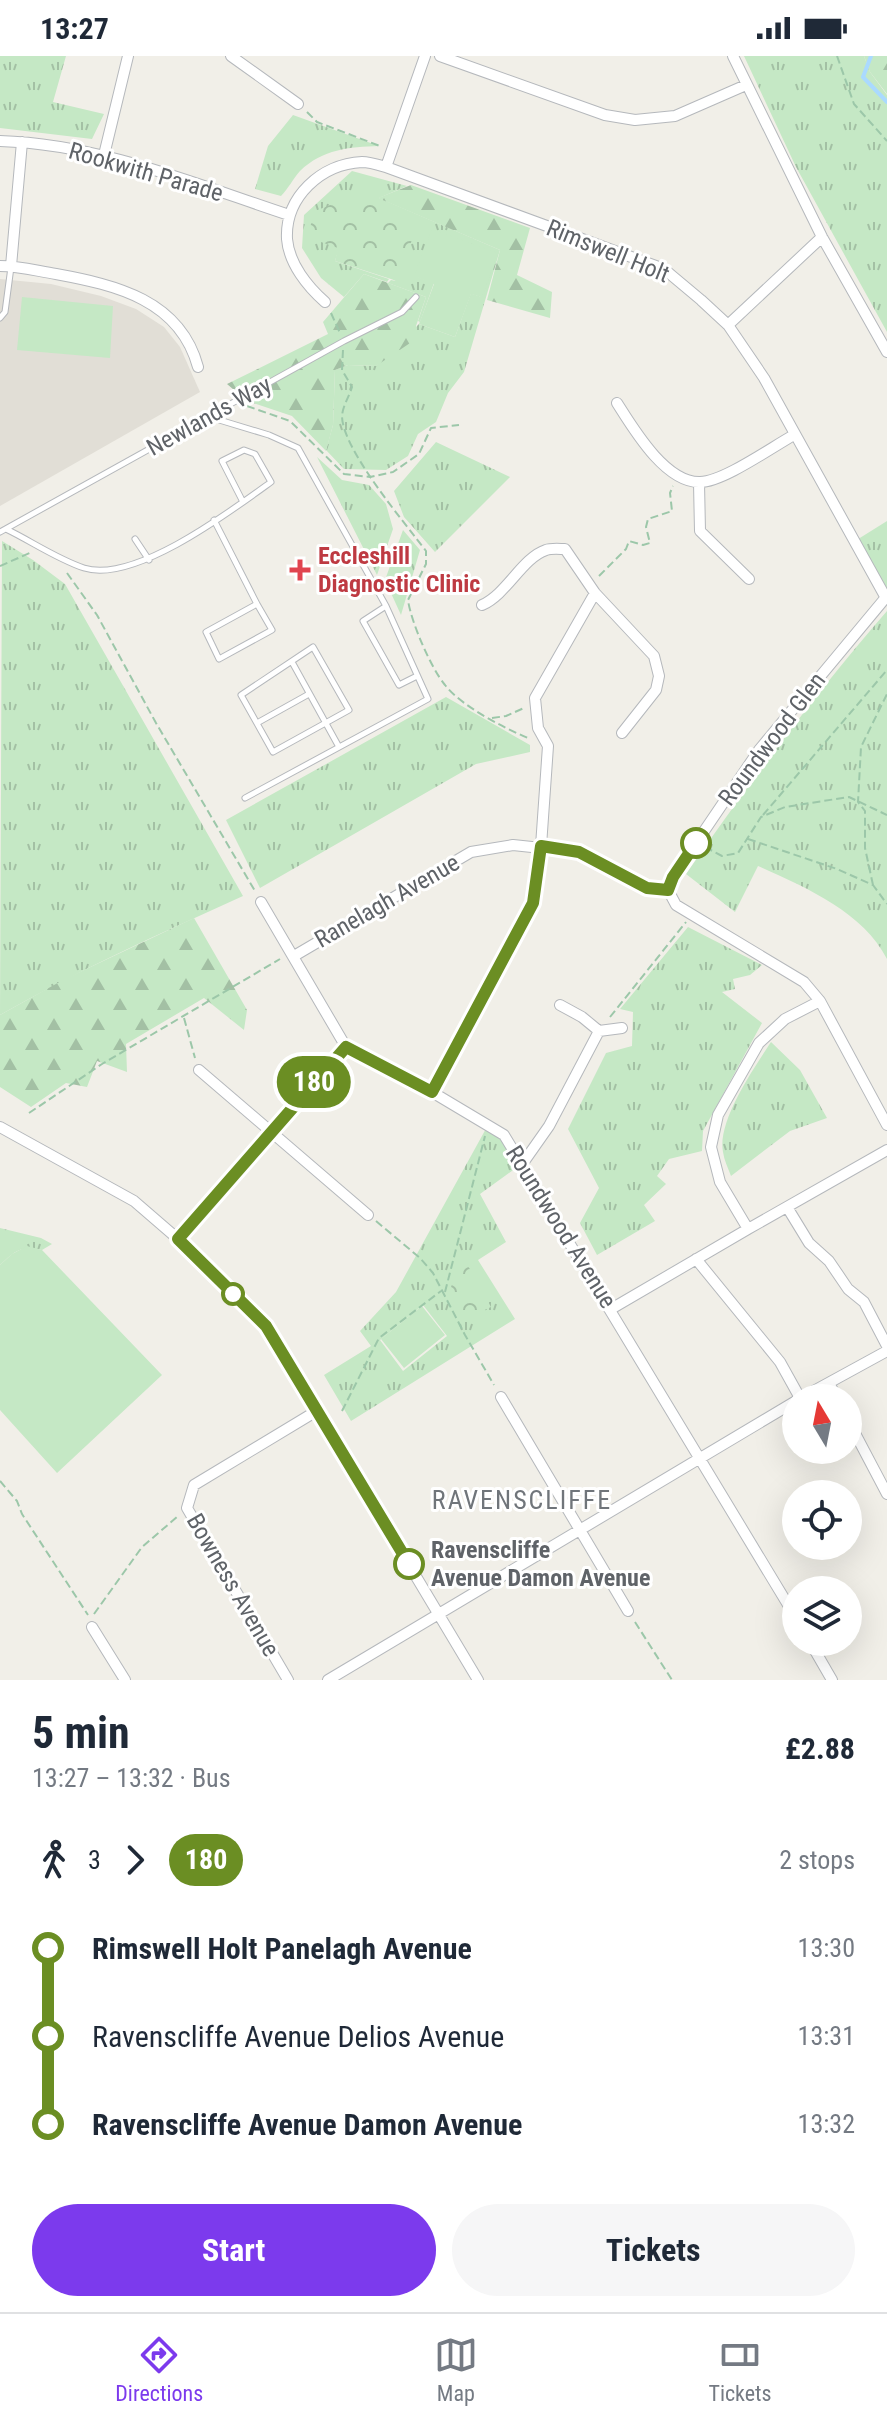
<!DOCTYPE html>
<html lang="en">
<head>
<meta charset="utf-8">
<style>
	body { margin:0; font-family:"Roboto Condensed",sans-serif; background:#f6f6f7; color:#1f2937; height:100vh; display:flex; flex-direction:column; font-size:30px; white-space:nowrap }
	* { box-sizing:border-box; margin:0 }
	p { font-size:26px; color:#747a83 }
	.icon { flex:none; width:44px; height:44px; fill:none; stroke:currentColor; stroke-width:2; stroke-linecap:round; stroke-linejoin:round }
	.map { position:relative; height:1624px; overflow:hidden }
	.side { display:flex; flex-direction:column; background:#fff; flex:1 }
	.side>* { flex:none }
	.badge { padding:0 16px; border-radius:26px; font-size:28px; line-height:52px }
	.needle { width:52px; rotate:350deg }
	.controls { position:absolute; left:782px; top:1328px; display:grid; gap:16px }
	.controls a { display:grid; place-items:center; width:80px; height:80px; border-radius:50%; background:#fff; box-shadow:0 8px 32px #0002; font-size:40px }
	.map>.badge { position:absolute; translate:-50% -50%; box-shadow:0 0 0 4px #fff }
	.legs { display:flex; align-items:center; gap:12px; height:88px; padding:0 32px; font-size:26px }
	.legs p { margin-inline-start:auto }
	.headline { display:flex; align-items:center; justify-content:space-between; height:136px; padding:0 32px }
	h1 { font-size:44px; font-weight:700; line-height:60px }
	.primary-button { display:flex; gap:16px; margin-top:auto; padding:16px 32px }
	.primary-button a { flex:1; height:92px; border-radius:48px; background:#7c3aed; color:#fff; font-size:32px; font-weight:700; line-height:92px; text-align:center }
	.primary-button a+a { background:#f6f6f7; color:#1f2937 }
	ul { padding:0 32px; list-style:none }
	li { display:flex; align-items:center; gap:28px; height:88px; font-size:30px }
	li i { display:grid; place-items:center; width:12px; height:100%; margin:0 10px; background:currentColor }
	li i::after { content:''; width:20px; height:20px; margin:-10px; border:6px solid; border-radius:50%; background:#fff }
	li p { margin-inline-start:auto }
	li:first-child i { background:linear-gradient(#0000 50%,currentColor 0) }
	li:last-child i { background:linear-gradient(currentColor 50%,#0000 0) }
	.status { display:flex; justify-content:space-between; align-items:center; height:56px; padding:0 40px; background:#fff; direction:ltr }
	.status svg { height:22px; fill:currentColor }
	.menu { display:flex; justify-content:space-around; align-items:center; height:112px; border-top:2px solid #e0e1e3; background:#fff; font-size:22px; color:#747a83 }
	.menu a { display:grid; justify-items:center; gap:4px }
	.menu .current { color:#7c3aed }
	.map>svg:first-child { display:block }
</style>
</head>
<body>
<div class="status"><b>13:27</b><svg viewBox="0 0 49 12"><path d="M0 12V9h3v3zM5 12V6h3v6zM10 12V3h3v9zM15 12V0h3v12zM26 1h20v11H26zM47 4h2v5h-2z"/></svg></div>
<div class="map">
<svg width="887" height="1624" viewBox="0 0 887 1624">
	<defs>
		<pattern id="grass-tufts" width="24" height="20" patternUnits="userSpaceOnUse" patternTransform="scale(2)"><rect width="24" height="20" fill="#c5e8c5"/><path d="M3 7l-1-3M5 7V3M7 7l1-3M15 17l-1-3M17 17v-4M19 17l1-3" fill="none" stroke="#a3c0a4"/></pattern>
		<pattern id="forest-firs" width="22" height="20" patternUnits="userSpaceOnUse" patternTransform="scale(2)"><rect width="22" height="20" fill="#c5e8c5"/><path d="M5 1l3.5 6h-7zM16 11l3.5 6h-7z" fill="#a3c0a4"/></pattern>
		<pattern id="park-crowns" width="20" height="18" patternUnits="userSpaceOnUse" patternTransform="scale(2)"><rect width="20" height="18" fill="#c5e8c5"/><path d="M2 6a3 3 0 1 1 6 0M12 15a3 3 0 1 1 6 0" fill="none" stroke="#a3c0a4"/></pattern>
	</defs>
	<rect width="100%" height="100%" fill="#f1efe8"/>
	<!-- education -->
	<path fill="#e1ded6" d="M 0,223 L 51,228 L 101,240 L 136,253 L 164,271 L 180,291 L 200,336 L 0,450 Z"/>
	<!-- grass -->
	<path fill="url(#grass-tufts)" fill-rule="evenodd" d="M 0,0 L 66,0 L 53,46 L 104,58 L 92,83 L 0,72 Z
		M 744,0 L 864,0 L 870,16 L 887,39 L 887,276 L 796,111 Z
		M 293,59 L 379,90 C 349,91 323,93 300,115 C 293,123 288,133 281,140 L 255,133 L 268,90 Z
		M 352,115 L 407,130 L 379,142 L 500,194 L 464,316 L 448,337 L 436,366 L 418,378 L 408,400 L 386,414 L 344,413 L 326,394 L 333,369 L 335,314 L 348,309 L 376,310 L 419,268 L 455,281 L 471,237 L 482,241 L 415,220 L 434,227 L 420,266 L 418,265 L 426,241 L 388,227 L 391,224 L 396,225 L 339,192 L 335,205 L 389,223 L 387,226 L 364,218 L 344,241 L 321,222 L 302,192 L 304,159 Z
		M 436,386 L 510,421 L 435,496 L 404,461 L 394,435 Z
		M 317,401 L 342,424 L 369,429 L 386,448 L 393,473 L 377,519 Z
		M 887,465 L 887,540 L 855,485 Z
		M 403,474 L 420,494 L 401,559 L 385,524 Z
		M 2,485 L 33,504 L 65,528 L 243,840 C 161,877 79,914 0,959 Z
		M 887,555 L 887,903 C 863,856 805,831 758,810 L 735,856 L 686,818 C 749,727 814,639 887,555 Z
		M 446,641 L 530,689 L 530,696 L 476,708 L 260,832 L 226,764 Z
		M 688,871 L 762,909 L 750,919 L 733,923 L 735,933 L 722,936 L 762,967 L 703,1075 L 702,1095 L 669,1103 L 657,1120 L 666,1128 L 644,1149 L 655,1165 L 597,1199 L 580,1167 L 599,1132 L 568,1073 L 606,997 L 632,990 L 633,956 L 620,953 Z
		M 771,986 L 800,1014 L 827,1062 L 790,1075 L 731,1120 C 728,1112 724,1104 723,1096 C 717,1065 754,1012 771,986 Z
		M 488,1069 L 504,1079 L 523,1107 L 480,1138 L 506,1186 L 478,1204 L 515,1263 L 351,1365 L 324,1319 L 371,1290 L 360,1275 L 396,1236 ZM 423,1249 L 447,1280 L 403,1315 L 380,1284 Z
		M 0,1172 L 41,1182 L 52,1188 L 42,1194 C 21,1189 15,1195 0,1209 Z"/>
	<!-- forest -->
	<path fill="url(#forest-firs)" d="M 864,0 L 887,0 L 887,38 L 870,16 Z
		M 411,129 L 530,172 L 517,219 L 552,236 L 550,262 L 487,244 L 500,194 L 378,142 Z
		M 364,218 L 426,241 L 416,270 L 416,283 L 376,310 L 348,309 L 335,314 L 333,369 L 326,395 L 292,360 L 247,345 L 227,328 L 328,278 L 323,266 Z
		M 194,862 L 247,954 L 244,974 L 204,942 L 126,988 L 127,1016 L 97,1005 L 87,1031 L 66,1027 L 31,1051 L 0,1031 L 0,959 L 63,924 Z"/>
	<!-- park -->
	<path fill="url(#park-crowns)" d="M 355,139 L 420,162 L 397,225 L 335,205 L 338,192 L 307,181 L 315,155 Z
		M 467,1208 L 491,1251 L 465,1263 L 450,1235 L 456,1213 Z"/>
	<!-- pitch -->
	<path fill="#c5e8c5" d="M 432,173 L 498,197 L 482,241 L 471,238 L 455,281 L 419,268 L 434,228 L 414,220 Z
		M 22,241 L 113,250 L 110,302 L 17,294 Z
		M 27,1190 L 42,1194 L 162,1319 L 57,1417 L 0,1354 L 0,1209 L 12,1198 Z
		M 422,1250 L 445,1279 L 404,1312 L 381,1283 Z"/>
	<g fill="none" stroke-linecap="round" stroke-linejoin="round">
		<!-- stream -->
		<path stroke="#aadaff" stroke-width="4" d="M 871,0 L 863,21 L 887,46"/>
		<defs>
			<path id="service" d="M 0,262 L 5,256 L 11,211
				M 204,363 L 216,363 L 269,379 L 298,392 L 386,550 L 428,643 L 245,742
				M 214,464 L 257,548 L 206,576 L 219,603 L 272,574 L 257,548
				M 6,473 C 31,485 57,503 84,512 C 134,528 231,455 271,426 L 255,398 L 244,394 L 222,405 L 243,446
				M 0,476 L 344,285 L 402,256 L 416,241
				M 135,483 L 149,504
				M 386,550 L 363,565 L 399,629 L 417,620
				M 313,591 L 349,654 L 273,696 L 241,639 Z
				M 292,606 L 339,691
				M 257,667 L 309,638"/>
			<path id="minor" d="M 231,0 L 298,48
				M 440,0 L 605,59 L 635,64 L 675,60 L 746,29
				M 733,0 L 822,181 L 887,296
				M 0,85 C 100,88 195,128 289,159
				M 104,99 L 128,0
				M 386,111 L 425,0
				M 0,210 C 19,210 37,215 56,218 C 116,229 180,244 198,311
				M 11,210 L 22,86
				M 325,246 C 308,231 289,208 287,183 C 285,141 321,108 362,106 C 369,106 379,109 386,111 L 664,213 L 701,244 L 728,269 L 764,322 L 886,542
				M 728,269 L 822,181
				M 617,347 C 633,372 665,427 700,426 C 723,426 772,391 794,379
				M 699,427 L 700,475 L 749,523
				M 482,549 C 507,538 522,502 546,494 C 551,492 560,493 565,493 L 595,537 L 654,600 L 659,620 L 656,634 L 622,677
				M 668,834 L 673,821 L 759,694 L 887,540
				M 261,846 L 346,991 L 432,1036 L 504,1079 L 796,1562
				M 294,900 L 471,796 L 513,789 L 579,796 L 647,832 L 668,834 L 676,849 L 804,926 L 820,945 L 887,1069
				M 560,949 L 582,961 L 599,975
				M 199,1014 L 368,1159
				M 432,1036 L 533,847 L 541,790 L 548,690 L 538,672 L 535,642 L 595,537
				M 0,1071 L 134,1145 L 178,1183 L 266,1270 L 478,1624
				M 523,1107 L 549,1070 L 599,975 L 622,972
				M 787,1151 L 809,1187 L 829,1205 L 848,1233 L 864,1246 L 887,1290
				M 748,1173 L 887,1094
				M 178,1183 L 346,991
				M 696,1203 L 780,1306 L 800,1342
				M 611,1253 L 748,1173 L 720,1126 L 711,1091 L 718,1059 L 759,987 L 785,963 L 820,945
				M 829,1327 L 837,1342
				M 501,1341 L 628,1555
				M 801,1342 L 887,1295
				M 848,1364 L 887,1438
				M 92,1571 L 125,1624
				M 810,1586 L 832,1624
				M 288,1624 L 187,1452 L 194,1429 L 315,1356
				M 328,1624 L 796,1345"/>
		</defs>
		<!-- service casing -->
		<use href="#service" stroke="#b5b8bc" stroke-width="7"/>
		<!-- minor casing -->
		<use href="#minor" stroke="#b5b8bc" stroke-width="12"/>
		<!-- path -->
		<path stroke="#9cc7a9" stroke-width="2" stroke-dasharray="8 4" stroke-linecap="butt" d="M 837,0 L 854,48 L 887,85
			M 307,56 L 317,66 L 380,90
			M 331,257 L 340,277
			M 343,294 L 342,314 L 352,331 C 349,341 343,349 342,360 C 342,393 405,467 426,495 L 426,508 L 408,544 C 411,566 431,612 445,629 C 461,650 504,672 528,682
			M 247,350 L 290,365 L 344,418 L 370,421 L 393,416 L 419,398 L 431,372 L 459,369
			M 0,510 L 32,496
			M 67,517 L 97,559 L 156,667 L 255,835
			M 599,520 L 626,493 L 629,485 L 643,489 L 650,487 L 646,471 L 648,463 L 672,455 L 670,437 L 673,430
			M 492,662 L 506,660 L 524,652
			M 763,759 L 887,614
			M 748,783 L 837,813 L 873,829 L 887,848
			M 705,791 L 722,800 L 738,797 L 761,761 L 785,751 L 849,741 L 887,759
			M 873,829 L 865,792 L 865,755 L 858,746 L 861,691 L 887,638
			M 610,961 L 686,866
			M 184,962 L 195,1002
			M 29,1057 L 102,1008 L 280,903
			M 376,1165 L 420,1202 L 433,1217 L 465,1279 L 494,1329
			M 445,1236 L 485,1080
			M 342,1355 L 379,1282 L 441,1235
			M 0,1425 L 17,1445 L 22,1458 L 88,1559
			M 94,1558 L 142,1491 L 177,1461
			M 635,1566 L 672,1624"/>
		<!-- service -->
		<use href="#service" stroke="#fff" stroke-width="5"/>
		<!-- minor -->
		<use href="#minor" stroke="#fff" stroke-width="10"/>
	</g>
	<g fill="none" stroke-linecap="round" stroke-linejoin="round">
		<defs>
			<path id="line-1" d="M 409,1508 L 266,1270 L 178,1183 L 346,991 L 432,1036 L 533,847 L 541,790 L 579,796 L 647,832 L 668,834 L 673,821 L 696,787"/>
		</defs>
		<!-- line-1 casing -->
		<use href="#line-1" stroke="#fff" stroke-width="18"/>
		<!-- line-1 -->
		<use href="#line-1" stroke="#6b8e23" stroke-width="12"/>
	</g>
	<!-- markers -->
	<path fill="#e0444e" stroke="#fff" stroke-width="3" d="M296 502h8v8h8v8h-8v8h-8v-8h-8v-8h8z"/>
	<g fill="#fff" stroke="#6b8e23" stroke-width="4">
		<circle cx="696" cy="787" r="14"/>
		<circle cx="233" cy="1238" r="10"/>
		<circle cx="409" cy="1508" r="14"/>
	</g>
	<g text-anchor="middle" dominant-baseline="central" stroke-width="6" stroke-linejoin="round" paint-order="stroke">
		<!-- street labels -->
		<g font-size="24" fill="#5f6368" stroke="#fff">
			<text transform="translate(146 116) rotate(16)">Rookwith Parade</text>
			<text transform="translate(608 195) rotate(22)">Rimswell Holt</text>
			<text transform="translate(209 360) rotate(-29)">Newlands Way</text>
			<text transform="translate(772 683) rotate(-53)">Roundwood Glen</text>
			<text transform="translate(387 845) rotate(-30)">Ranelagh Avenue</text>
			<text transform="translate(561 1171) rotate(58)">Roundwood Avenue</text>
			<text transform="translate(233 1529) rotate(60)">Bowness Avenue</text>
		</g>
		<!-- health labels -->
		<g font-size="24" font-weight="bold" fill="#be3a42" stroke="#fff" text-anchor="start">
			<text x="318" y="500">Eccleshill<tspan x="318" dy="28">Diagnostic Clinic</tspan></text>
		</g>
		<!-- stop labels -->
		<g font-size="24" font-weight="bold" fill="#5f6368" stroke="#fff" text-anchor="start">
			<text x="431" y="1494">Ravenscliffe<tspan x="431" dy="28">Avenue Damon Avenue</tspan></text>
		</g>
		<!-- neighbourhood labels -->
		<g font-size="26" letter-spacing="2" fill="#70757a" stroke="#fff">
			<text x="522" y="1444">RAVENSCLIFFE</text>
		</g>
	</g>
</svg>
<div class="controls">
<a><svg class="needle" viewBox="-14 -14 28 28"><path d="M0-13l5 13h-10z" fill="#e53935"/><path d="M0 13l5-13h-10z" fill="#747a83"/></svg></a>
<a><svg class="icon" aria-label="locate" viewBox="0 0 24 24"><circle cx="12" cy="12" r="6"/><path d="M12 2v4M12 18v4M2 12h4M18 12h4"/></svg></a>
<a><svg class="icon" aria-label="layers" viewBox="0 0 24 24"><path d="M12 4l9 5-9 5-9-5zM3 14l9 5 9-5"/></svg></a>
</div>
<b class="badge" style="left:314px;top:1026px;background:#6b8e23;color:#fff">180</b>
</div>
<section class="side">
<div class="headline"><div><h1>5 min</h1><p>13:27 – 13:32 · Bus</p></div><b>£2.88</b></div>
<div class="legs"><svg class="icon" aria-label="walk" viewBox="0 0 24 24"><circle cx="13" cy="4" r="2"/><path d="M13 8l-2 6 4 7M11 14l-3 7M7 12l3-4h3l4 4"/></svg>3<svg class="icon" aria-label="forward" viewBox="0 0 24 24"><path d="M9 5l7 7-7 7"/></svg><b class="badge" style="background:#6b8e23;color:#fff">180</b><p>2 stops</p></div>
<ul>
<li><i style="color:#6b8e23"></i><b>Rimswell Holt Panelagh Avenue</b><p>13:30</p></li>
<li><i style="color:#6b8e23"></i><span>Ravenscliffe Avenue Delios Avenue</span><p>13:31</p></li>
<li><i style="color:#6b8e23"></i><b>Ravenscliffe Avenue Damon Avenue</b><p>13:32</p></li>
</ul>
<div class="primary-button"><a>Start</a><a>Tickets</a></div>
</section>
<nav class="menu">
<a class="current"><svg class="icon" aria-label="directions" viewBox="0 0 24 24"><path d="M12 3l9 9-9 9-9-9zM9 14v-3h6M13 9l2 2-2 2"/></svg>Directions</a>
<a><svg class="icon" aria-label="map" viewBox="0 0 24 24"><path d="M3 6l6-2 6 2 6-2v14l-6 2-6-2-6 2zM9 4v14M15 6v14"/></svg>Map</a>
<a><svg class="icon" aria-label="tickets" viewBox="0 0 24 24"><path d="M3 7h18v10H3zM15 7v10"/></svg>Tickets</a>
</nav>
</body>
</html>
